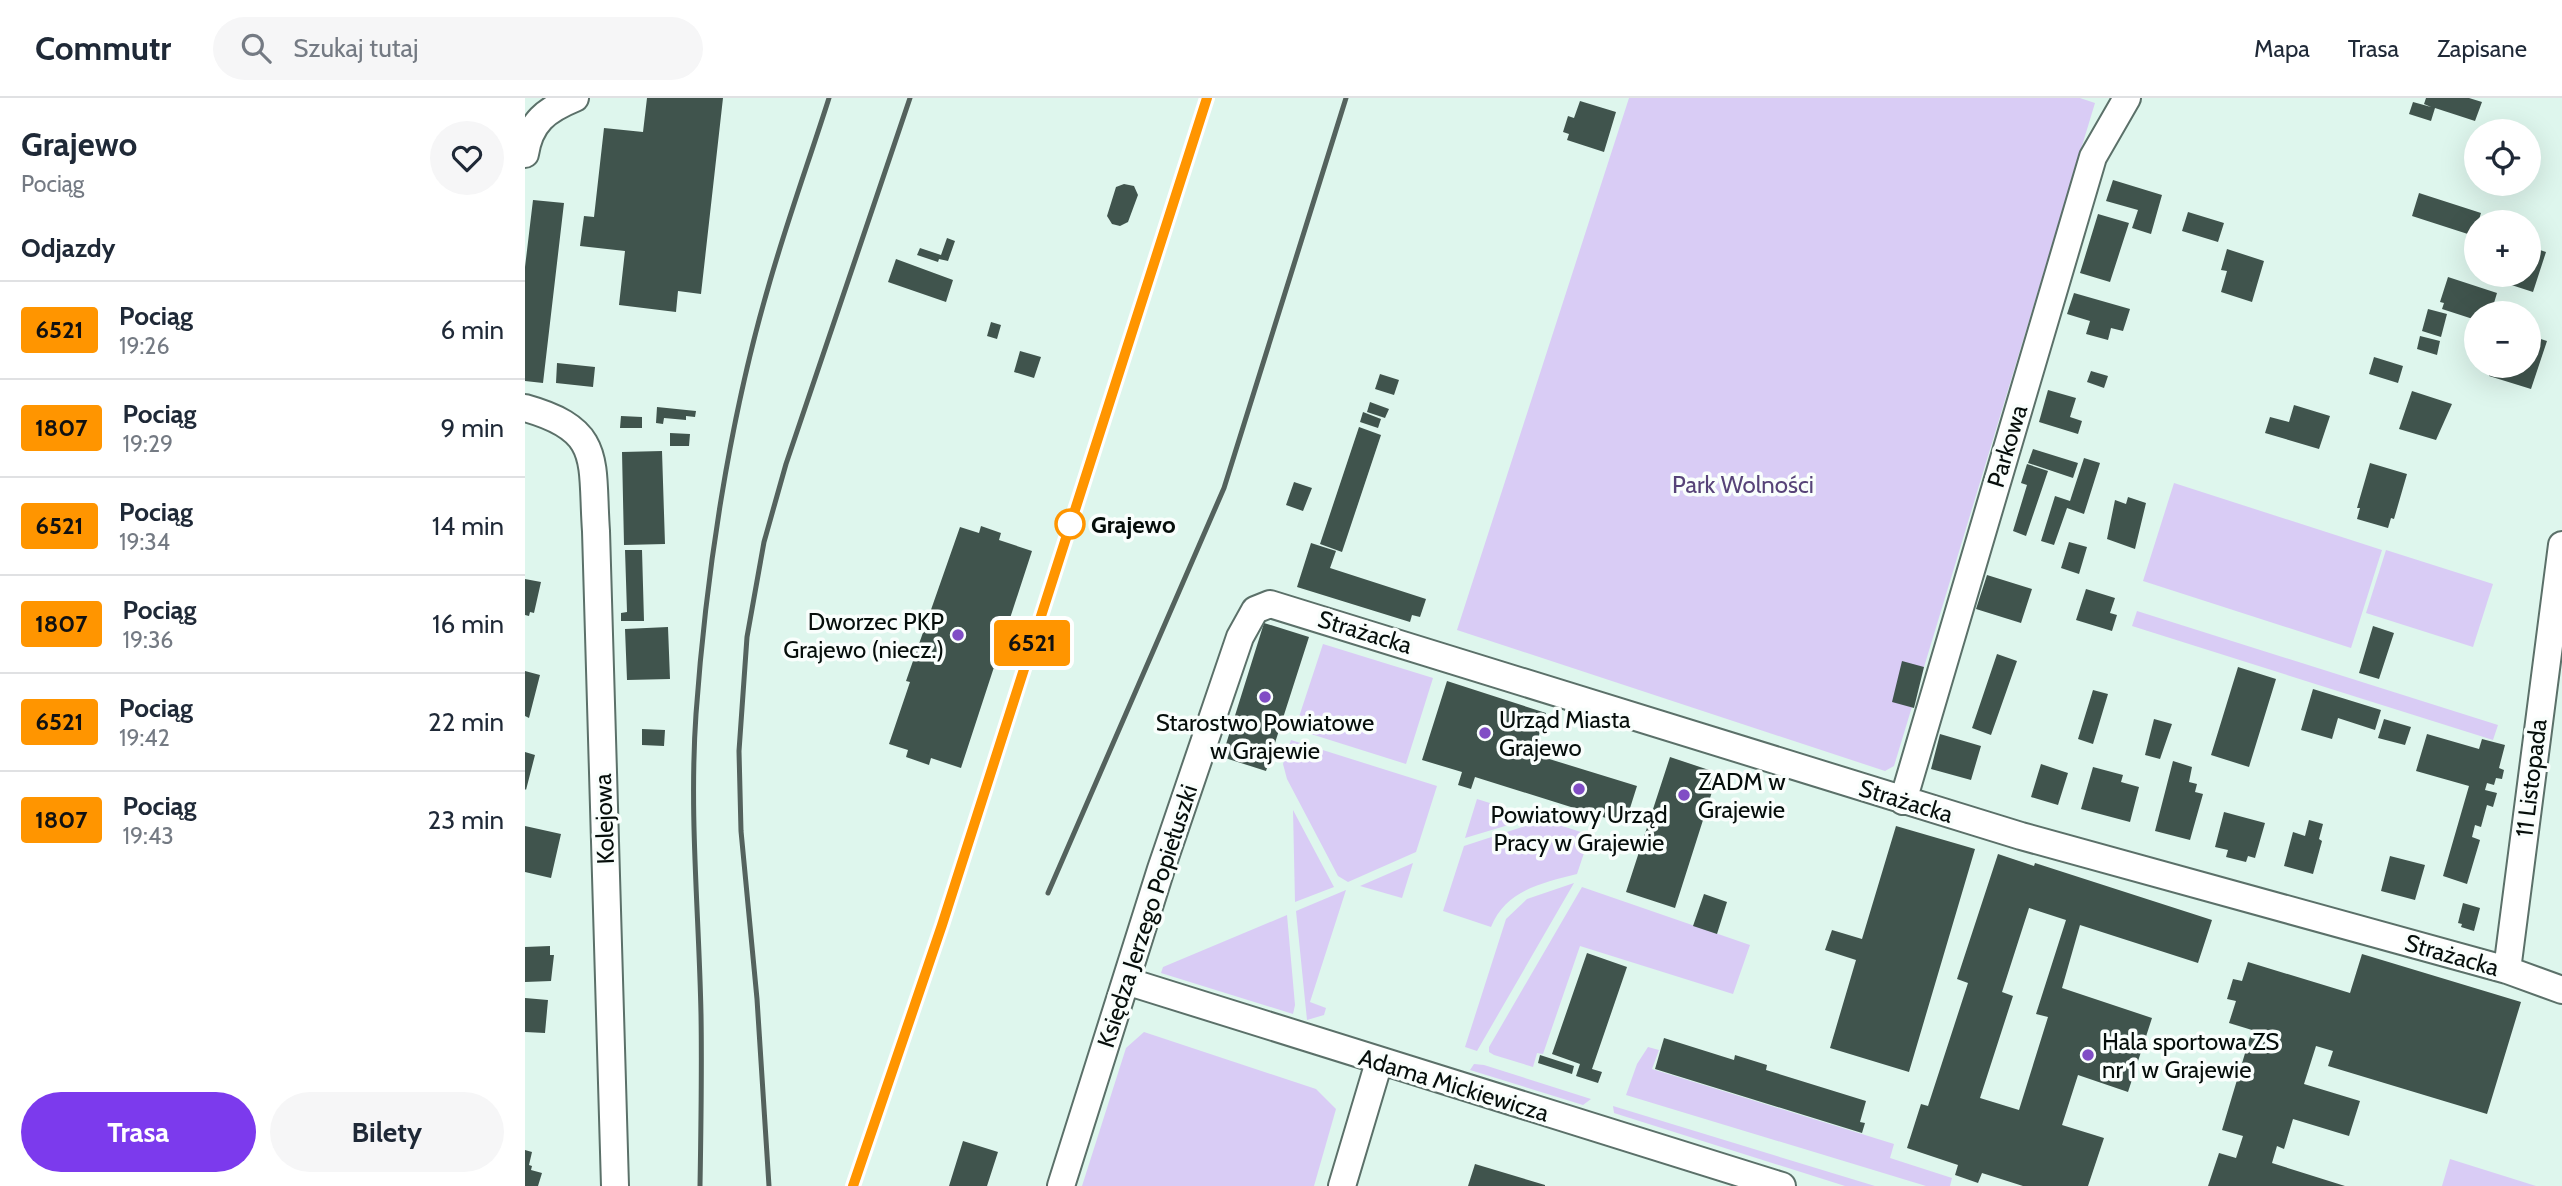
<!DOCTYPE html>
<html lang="pl">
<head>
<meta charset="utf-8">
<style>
	body { margin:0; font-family:Cabin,sans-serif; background:#f6f6f7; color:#1f2937; height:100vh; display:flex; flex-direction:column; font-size:26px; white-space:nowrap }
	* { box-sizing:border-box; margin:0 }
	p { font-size:23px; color:#747a83 }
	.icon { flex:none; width:38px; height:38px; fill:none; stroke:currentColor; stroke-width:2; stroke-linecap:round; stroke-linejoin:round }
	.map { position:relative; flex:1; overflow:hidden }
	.drawer { display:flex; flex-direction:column; background:#fff; width:525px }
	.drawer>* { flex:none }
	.badge { padding:0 14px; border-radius:5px; font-size:24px; line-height:46px }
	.tools { position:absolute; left:1939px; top:21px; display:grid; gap:14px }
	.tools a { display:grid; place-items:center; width:77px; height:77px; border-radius:50%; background:#fff; box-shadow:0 7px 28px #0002; font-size:35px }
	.map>.badge { position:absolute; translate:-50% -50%; box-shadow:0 0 0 4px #fff }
	h2 { padding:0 21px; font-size:26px; line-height:63px }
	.round { display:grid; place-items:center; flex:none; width:74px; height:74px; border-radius:37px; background:#f6f6f7 }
	.head { display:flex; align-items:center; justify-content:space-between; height:119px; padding:0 21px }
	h1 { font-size:33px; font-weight:700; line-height:52px }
	.button { display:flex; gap:14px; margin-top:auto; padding:14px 21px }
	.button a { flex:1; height:80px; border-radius:42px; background:#7c3aed; color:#fff; font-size:28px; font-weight:700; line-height:80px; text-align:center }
	.button a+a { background:#f6f6f7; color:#1f2937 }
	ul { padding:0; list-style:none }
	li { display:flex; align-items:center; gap:21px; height:98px; padding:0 21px; border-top:2px solid #e0e1e3 }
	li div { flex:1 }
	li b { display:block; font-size:26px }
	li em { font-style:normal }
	li .badge { min-width:77px; font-weight:700; text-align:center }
	header { display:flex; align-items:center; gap:42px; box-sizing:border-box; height:98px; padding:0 35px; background:#fff; border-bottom:2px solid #e0e1e3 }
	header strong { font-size:33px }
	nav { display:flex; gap:38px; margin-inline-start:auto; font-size:24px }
	.search { width:490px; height:63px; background:#f6f6f7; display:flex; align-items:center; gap:18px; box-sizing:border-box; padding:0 24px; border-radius:38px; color:#747a83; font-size:26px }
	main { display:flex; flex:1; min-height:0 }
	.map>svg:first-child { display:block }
</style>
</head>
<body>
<header>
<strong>Commutr</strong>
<div class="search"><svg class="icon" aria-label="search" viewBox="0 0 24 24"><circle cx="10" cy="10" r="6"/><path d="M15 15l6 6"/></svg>Szukaj tutaj</div>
<nav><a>Mapa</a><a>Trasa</a><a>Zapisane</a></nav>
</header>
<main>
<section class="drawer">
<div class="head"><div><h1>Grajewo</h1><p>Pociąg</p></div><a class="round"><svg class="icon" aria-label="heart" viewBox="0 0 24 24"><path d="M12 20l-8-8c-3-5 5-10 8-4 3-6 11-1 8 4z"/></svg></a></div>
<h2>Odjazdy</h2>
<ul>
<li><span class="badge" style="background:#ff9500;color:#111">6521</span><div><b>Pociąg</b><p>19:26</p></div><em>6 min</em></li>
<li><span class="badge" style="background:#ff9500;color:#111">1807</span><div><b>Pociąg</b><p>19:29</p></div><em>9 min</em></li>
<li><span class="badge" style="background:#ff9500;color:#111">6521</span><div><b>Pociąg</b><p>19:34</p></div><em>14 min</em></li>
<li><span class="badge" style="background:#ff9500;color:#111">1807</span><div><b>Pociąg</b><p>19:36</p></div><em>16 min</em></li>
<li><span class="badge" style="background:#ff9500;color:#111">6521</span><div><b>Pociąg</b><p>19:42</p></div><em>22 min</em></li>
<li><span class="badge" style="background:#ff9500;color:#111">1807</span><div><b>Pociąg</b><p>19:43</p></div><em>23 min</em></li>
</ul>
<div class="button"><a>Trasa</a><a>Bilety</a></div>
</section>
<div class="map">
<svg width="2037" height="1088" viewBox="0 0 2037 1088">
	<rect width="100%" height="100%" fill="#def6ed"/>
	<!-- green -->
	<path fill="#d9ccf5" d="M 1104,0 L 1555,0 L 1570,5 L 1369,668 L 1360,673 L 932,532 Z
		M 1649,385 L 1857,452 L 1826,550 L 1618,483 Z
		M 1861,452 L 1968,486 L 1948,549 L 1841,515 Z
		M 1612,513 L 1973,627 L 1968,642 L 1607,528 Z
		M 798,546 L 908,580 L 881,666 L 770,631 Z
		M 766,642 L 912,688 L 891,754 L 823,784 L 813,778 L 762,681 L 758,666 Z
		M 952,701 L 1010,719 L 940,740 Z
		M 768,712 L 809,789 L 770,804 Z
		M 1019,722 L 1065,737 L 1052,776 C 1017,785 981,792 966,829 L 918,813 L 939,748 Z
		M 888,765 L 877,800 L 835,788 Z
		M 1049,785 L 952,953 L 940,949 L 981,821 L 1002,801 Z
		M 1057,789 L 1225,847 L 1208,896 L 1055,848 L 1018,956 L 1012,955 L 1008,969 L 969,957 L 964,954 L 964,949 Z
		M 821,792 L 785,904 L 801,910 L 799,917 L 782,922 L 771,813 Z
		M 762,817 L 770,907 L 768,916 L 636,875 L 638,869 Z
		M 619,934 L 791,991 L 811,1011 L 789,1088 L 557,1088 L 601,950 Z
		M 1123,949 L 1134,952 L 1127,971 L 1369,1046 L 1365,1060 L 1427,1080 L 1425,1088 L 1401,1088 L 1101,997 L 1112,966 Z
		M 949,966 L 959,967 L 1066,1001 L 1058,1007 L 945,972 Z
		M 1088,1008 L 1350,1088 L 1320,1088 L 1089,1015 Z
		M 1925,1061 L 2011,1088 L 1917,1088 Z"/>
	<!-- building -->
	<path fill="#40544d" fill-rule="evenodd" d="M 122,0 L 198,0 L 176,196 L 153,193 L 151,214 L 94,207 L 100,153 L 55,148 L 59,118 L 69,119 L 79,30 L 118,34 Z
		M 1901,0 L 1944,0 L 1957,4 L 1950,23 L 1910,10 L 1906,23 L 1884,16 L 1888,4 L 1906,9 L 1899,6 Z
		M 1055,3 L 1091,14 L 1079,54 L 1042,42 L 1044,36 L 1038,34 L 1043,18 L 1049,20 Z
		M 1588,82 L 1637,97 L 1626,136 L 1607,130 L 1613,112 L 1581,103 Z
		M 599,86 L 609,88 L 613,97 L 603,124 L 595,128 L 587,126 L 582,118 L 591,89 Z
		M 1894,95 L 1956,115 L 1949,138 L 1887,118 Z
		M 8,102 L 39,105 L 18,285 L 0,283 L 0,169 Z
		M 1663,114 L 1699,125 L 1693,144 L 1657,133 Z
		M 1573,116 L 1604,125 L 1585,184 L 1555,175 Z
		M 422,140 L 430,143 L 423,163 L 414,161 L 413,164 L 392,157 L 395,150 L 416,157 Z
		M 2004,148 L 2021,154 L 2008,194 L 1971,182 L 1973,177 L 2004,177 Z
		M 1702,151 L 1739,163 L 1727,204 L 1696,194 L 1702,173 L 1696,172 Z
		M 371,161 L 428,182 L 421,204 L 363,184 Z
		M 1923,179 L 1972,195 L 1966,215 L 1951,215 L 1951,222 L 1917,211 L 1919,205 L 1915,204 Z
		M 1549,195 L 1605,211 L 1598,233 L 1586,230 L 1583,242 L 1561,236 L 1565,223 L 1542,216 Z
		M 1903,211 L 1922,216 L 1916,239 L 1897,233 Z
		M 466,224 L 476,227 L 472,241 L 462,238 Z
		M 2004,237 L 2022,243 L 2006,291 L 1964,278 L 1965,273 L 1959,271 L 1960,268 L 2004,268 Z
		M 1895,238 L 1915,243 L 1912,257 L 1892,251 Z
		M 495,253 L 516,259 L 509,280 L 489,274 Z
		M 1849,259 L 1878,268 L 1873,285 L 1844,276 Z
		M 32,265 L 70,269 L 68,289 L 31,285 Z
		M 1566,273 L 1583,278 L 1579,290 L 1562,284 Z
		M 855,276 L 874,282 L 869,297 L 850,291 Z
		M 1523,292 L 1551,300 L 1545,319 L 1557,323 L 1553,336 L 1514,324 Z
		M 1887,293 L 1927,306 L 1911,342 L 1874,331 Z
		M 845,304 L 864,311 L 860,320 L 842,314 Z
		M 1769,307 L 1805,318 L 1794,351 L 1740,335 L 1745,319 L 1764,324 Z
		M 132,309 L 171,313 L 170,319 L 161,318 L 161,322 L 139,320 L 138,326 L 131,325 Z
		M 838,314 L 856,321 L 853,330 L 835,324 Z
		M 96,318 L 117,319 L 117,330 L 95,330 Z
		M 834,329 L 856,337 L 817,454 L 795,446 Z
		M 145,335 L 165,336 L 164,348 L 145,348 Z
		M 1508,351 L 1553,365 L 1548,380 L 1503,365 Z
		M 137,353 L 140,446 L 99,447 L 97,354 Z
		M 1559,360 L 1575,365 L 1559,416 L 1542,410 L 1529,447 L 1516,443 L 1530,398 L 1545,403 Z
		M 1845,365 L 1882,376 L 1869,421 L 1866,420 L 1863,430 L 1832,421 L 1835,410 L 1832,410 Z
		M 1502,366 L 1523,373 L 1501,438 L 1488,433 L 1502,387 L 1496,385 Z
		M 769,384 L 787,390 L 778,413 L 761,407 Z
		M 1603,399 L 1621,405 L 1610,451 L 1582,441 L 1590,402 L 1601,406 Z
		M 456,428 L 476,435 L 474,442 L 507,453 L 436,670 L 406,660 L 404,667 L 381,659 L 383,652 L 364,646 L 385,584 L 381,583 L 435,429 L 454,435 Z
		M 1544,444 L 1562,449 L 1554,476 L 1536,470 Z
		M 786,445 L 811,453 L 805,470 L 901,501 L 895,519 L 887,517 L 885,524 L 772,489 Z
		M 100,452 L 117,452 L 119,523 L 96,523 L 96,515 L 102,514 Z
		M 1462,477 L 1507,491 L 1496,525 L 1451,511 Z
		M 0,481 L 16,484 L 9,515 L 5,514 L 4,518 L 0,517 Z
		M 1561,491 L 1590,500 L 1585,515 L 1592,517 L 1587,533 L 1551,522 Z
		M 739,525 L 784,539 L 741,673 L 697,659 Z
		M 1848,528 L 1869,535 L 1854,581 L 1834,575 Z
		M 143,529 L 145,581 L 102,582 L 100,531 Z
		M 1472,556 L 1492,563 L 1466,637 L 1447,630 Z
		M 1377,563 L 1399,569 L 1389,610 L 1367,604 Z
		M 1713,569 L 1751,581 L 1724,669 L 1686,657 Z
		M 0,573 L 15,577 L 4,620 L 0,618 Z
		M 922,583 L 1021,615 L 1008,656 L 1112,688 L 1100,726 L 950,679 L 946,691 L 933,687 L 937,674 L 897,662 Z
		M 1788,591 L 1856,612 L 1850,632 L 1813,620 L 1807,641 L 1776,632 Z
		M 1568,592 L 1583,596 L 1568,646 L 1553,641 Z
		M 1629,621 L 1647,626 L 1635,661 L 1620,657 Z
		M 1859,621 L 1886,629 L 1880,647 L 1853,640 Z
		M 117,631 L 140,632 L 139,648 L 117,647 Z
		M 1415,636 L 1456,648 L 1446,682 L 1406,671 Z
		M 1902,636 L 1954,651 L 1957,641 L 1980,647 L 1974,670 L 1979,672 L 1977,681 L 1971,680 L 1969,687 L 1962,685 L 1960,692 L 1972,695 L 1968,709 L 1962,707 L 1956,729 L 1950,727 L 1947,739 L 1955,742 L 1942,786 L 1918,778 L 1944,688 L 1891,673 Z
		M 0,654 L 10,657 L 1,692 L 0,691 Z
		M 1145,659 L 1193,675 L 1150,810 L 1101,794 Z
		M 1648,663 L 1667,669 L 1664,684 L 1672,686 L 1670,694 L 1678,696 L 1665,742 L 1630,733 Z
		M 1516,666 L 1543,675 L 1533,707 L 1506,699 Z
		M 1568,669 L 1598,677 L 1596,684 L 1614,689 L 1605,724 L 1556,711 Z
		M 1699,714 L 1740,725 L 1730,760 L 1723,758 L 1721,764 L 1701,759 L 1703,752 L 1690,749 Z
		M 1784,722 L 1798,726 L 1794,741 L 1797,743 L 1788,776 L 1759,768 L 1768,734 L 1780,738 Z
		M 0,728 L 36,736 L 26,780 L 0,774 Z
		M 1371,728 L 1450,751 L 1384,974 L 1305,950 L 1331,862 L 1300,852 L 1307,832 L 1337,841 Z
		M 1473,756 L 1509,768 L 1510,765 L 1687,822 L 1673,865 L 1555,827 L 1537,890 L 1627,920 L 1603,994 L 1553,977 L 1537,1027 L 1579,1040 L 1563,1088 L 1498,1088 L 1457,1075 L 1453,1085 L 1430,1077 L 1433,1067 L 1382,1050 L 1396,1006 L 1403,1008 L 1443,885 L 1432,881 ZM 1504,810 L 1541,822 L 1511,916 L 1523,919 L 1494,1012 L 1455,1000 L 1488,898 L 1477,894 Z
		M 1865,758 L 1900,767 L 1890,802 L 1856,793 Z
		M 1179,796 L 1202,804 L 1192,836 L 1168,828 Z
		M 1938,805 L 1955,810 L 1949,833 L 1936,829 L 1937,826 L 1933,825 Z
		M 25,848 L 25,857 L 29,857 L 26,883 L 0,884 L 0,849 Z
		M 1062,855 L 1102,869 L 1067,971 L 1077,974 L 1073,985 L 1051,978 L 1055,966 L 1027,956 Z
		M 1837,856 L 1996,904 L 1962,1016 L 1803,968 L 1808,953 L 1791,948 L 1779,986 L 1835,1003 L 1824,1038 L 1768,1021 L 1759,1051 L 1752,1048 L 1747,1065 L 1820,1088 L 1683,1088 L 1694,1055 L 1711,1060 L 1718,1038 L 1697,1032 L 1727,932 L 1704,925 L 1711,903 L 1702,901 L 1708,881 L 1717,883 L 1723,864 L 1825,895 Z
		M 0,900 L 23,902 L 20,935 L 0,934 Z
		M 1139,940 L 1209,962 L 1210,957 L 1242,967 L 1241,972 L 1341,1003 L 1335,1024 L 1340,1025 L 1337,1035 L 1130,971 Z
		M 1015,957 L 1049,968 L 1047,976 L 1013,965 Z
		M 438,1043 L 473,1054 L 462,1088 L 424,1088 Z
		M 0,1052 L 7,1054 L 4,1067 L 7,1068 L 6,1072 L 17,1075 L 13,1088 L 0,1088 Z
		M 950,1066 L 1020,1087 L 1020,1088 L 943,1088 Z"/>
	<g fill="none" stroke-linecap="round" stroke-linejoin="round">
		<defs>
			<path id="street" d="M 0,56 C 5,24 21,12 50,0
				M 0,310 C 79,332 66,363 71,433 L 90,1088
				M 1378,703 L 1568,59 L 1602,0
				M 1982,872 L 2037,447
				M 601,883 L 1257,1088
				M 536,1088 L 636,771 L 715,539 L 730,512 L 745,506 L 1496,738 L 1982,872 L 2037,892
				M 817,1088 L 854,964"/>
		</defs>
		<!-- street casing -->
		<use href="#street" stroke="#5b7069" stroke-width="30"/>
		<!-- street -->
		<use href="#street" stroke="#fff" stroke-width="26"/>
		<!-- rail -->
		<path stroke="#54625d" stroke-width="5" d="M 523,795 L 699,390 L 821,0
			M 175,1088 C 176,1031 177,973 176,916 C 174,816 164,717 171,616 C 181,477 204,324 243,190 C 261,126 284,63 304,0
			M 244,1088 L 232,901 L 216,733 L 214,653 L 222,539 L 239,444 L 261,366 L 385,0
			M 328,1088 L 417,827 L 682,0"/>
	</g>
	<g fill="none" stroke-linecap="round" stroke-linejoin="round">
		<defs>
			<path id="line" d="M 328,1088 L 417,827 L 682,0"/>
		</defs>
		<!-- line casing -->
		<use href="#line" stroke="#fff" stroke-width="16"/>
		<!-- line -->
		<use href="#line" stroke="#ff9500" stroke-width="10"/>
	</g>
	<!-- markers -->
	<circle fill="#fff" stroke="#ff9500" stroke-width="3.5" cx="545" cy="426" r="14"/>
	<g fill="#814dc5" stroke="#f9fefc" stroke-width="2.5">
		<circle cx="433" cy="537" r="7"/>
		<circle cx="740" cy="599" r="7"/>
		<circle cx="960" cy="635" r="7"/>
		<circle cx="1054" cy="691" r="7"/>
		<circle cx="1159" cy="697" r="7"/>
		<circle cx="1563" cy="957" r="7"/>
	</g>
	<g text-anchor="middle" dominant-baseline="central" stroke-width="7" stroke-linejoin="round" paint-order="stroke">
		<!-- street labels -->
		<g font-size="24" fill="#060e0b" stroke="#f9fefc">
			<text transform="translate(1482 348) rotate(-73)">Parkowa</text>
			<text transform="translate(840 534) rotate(17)">Strażacka</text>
			<text transform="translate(2006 680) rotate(-83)">11 Listopada</text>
			<text transform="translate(1381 703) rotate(17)">Strażacka</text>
			<text transform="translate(79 721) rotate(-92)">Kolejowa</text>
			<text transform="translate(622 818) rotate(-72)">Księdza Jerzego Popiełuszki</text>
			<text transform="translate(1927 857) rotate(16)">Strażacka</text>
			<text transform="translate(929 987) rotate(17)">Adama Mickiewicza</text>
		</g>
		<!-- park labels -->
		<g font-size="24" fill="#574378" stroke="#f9fefc">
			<text x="1218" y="386">Park Wolności</text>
		</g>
		<!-- stop labels -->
		<g font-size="24" font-weight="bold" fill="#060e0b" stroke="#f9fefc" text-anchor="start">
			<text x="566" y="426">Grajewo</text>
		</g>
		<!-- poi labels -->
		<g font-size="24" fill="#060e0b" stroke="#f9fefc" text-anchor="start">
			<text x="419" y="523" text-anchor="end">Dworzec PKP<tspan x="419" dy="28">Grajewo (niecz.)</tspan></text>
			<text x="974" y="621">Urząd Miasta<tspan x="974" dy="28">Grajewo</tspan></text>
			<text x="740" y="624" text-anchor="middle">Starostwo Powiatowe<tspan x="740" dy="28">w Grajewie</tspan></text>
			<text x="1173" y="683">ZADM w<tspan x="1173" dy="28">Grajewie</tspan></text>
			<text x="1054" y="716" text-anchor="middle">Powiatowy Urząd<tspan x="1054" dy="28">Pracy w Grajewie</tspan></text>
			<text x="1577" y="943">Hala sportowa ZS<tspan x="1577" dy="28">nr 1 w Grajewie</tspan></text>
		</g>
	</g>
</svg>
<div class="tools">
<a><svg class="icon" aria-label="locate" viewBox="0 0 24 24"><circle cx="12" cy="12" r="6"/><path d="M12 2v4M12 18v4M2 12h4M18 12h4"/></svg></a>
<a>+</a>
<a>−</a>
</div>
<b class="badge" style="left:507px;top:545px;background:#ff9500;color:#111">6521</b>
</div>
</main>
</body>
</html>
